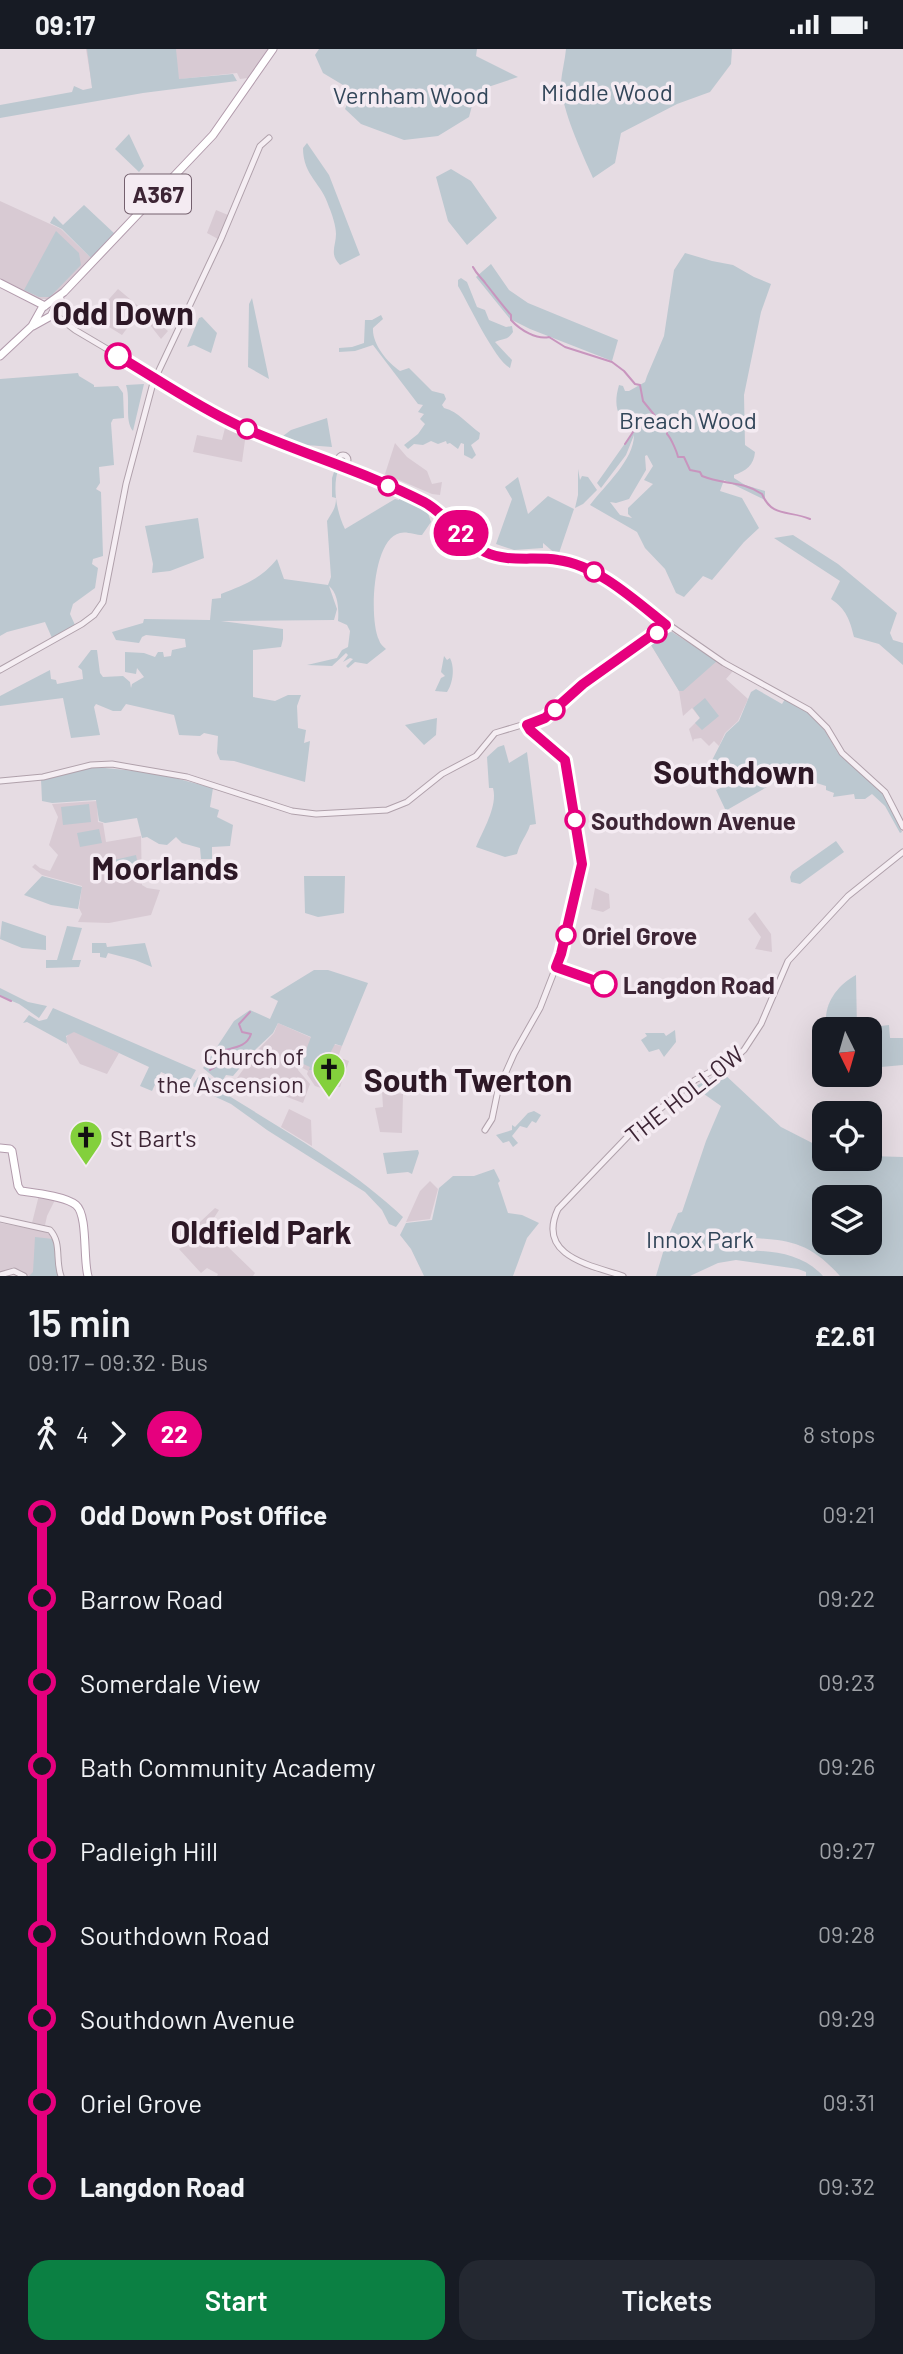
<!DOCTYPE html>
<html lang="en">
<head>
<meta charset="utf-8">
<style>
	body { margin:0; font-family:Barlow,sans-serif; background:#242831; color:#f1f3f6; height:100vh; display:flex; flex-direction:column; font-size:26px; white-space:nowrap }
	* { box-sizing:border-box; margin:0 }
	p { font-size:23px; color:#9ea1a6 }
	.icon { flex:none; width:38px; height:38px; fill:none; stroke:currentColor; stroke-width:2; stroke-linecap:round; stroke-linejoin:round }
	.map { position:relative; height:1227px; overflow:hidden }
	.panel { display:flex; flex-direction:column; background:#171b24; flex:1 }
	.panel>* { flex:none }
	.badge { padding:0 14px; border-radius:23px; font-size:24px; line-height:46px }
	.needle { width:46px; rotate:175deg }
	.controls { position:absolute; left:812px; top:968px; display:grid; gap:14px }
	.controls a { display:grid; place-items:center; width:70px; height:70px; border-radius:14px; background:#171b24; box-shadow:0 7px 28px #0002; font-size:35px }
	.map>.badge { position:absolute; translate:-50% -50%; box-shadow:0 0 0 4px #fff }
	.legs { display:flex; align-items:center; gap:10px; height:77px; padding:0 28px; font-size:23px }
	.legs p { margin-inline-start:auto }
	.summary { display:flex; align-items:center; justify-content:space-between; height:119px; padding:0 28px }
	h1 { font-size:38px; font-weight:600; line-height:52px }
	.button { display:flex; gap:14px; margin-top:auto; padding:14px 28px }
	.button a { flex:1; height:80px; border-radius:21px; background:#0b8043; color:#fff; font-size:28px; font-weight:600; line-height:80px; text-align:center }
	.button a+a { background:#242831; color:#f1f3f6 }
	ul { padding:0 28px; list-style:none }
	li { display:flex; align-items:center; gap:24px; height:84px; font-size:26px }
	li i { display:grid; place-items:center; width:10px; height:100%; margin:0 9px; background:currentColor }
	li i::after { content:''; width:18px; height:18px; margin:-9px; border:5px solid; border-radius:50%; background:#171b24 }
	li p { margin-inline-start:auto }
	li:first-child i { background:linear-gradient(#0000 50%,currentColor 0) }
	li:last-child i { background:linear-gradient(currentColor 50%,#0000 0) }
	.status { display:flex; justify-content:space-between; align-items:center; height:49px; padding:0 35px; background:#171b24; direction:ltr }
	.status svg { height:19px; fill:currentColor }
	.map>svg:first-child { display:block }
</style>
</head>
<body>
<div class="status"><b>09:17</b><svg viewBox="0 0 49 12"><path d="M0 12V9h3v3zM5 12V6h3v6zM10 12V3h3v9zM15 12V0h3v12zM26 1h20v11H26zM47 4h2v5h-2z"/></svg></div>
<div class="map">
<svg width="903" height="1227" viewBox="0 0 903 1227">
	<rect width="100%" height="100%" fill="#e6dce3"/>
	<!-- built -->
	<path fill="#d8cad3" d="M 86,0 L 269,0 L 248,29 L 240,30 L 237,24 L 143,34 L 93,43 Z
		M 0,152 L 61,180 L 92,210 L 61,244 L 47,250 L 38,250 L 0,231 Z
		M 216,161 L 228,166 L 218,190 L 207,184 Z
		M 118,240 L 168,282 L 161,290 L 150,276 L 137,266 L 122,286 L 93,268 Z
		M 226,375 L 246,384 L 242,413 L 193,403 L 197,386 L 222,391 Z
		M 395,394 L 407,408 L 427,422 L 432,435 L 442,433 L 440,446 L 432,445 L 385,425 Z
		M 672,583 L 733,622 L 726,630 L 748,650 L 738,672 L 725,684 L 719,697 L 714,692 L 709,697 L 701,689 L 694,690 L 693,693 L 689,680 L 700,669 L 692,659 L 683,667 L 679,642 L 651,596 L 653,591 L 661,584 Z
		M 97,752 L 98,773 L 103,774 L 106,793 L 141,787 L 142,836 L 147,839 L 160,841 L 151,866 L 109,874 L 78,873 L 82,865 L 79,859 L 82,837 L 42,826 L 32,818 L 35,815 L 40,819 L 50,822 L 58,806 L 49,796 L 58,768 L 52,755 Z
		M 595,839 L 609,845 L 610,859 L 603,863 L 591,860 Z
		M 755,863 L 771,885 L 772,903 L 755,900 L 761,888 L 748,870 Z
		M 278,974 L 321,993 L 342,997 L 338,1008 L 349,1012 L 340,1038 L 321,1039 L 315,1037 L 307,1025 L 308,1022 L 299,1017 L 298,1021 L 310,1035 L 303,1054 L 237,1029 L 257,1002 L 274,984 Z
		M 74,982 L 119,1004 L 107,1025 L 80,1015 L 65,990 L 70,983 Z
		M 382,1042 L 403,1045 L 402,1084 L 380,1083 L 375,1059 L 383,1058 Z
		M 289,1060 L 311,1071 L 312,1097 L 281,1078 Z
		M 430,1132 L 438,1140 L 430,1170 L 406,1173 L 420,1142 Z
		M 39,1146 L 55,1151 L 47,1167 L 45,1176 L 32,1174 Z
		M 215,1159 L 219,1161 L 208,1178 L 215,1185 L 219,1180 L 227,1186 L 223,1193 L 255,1224 L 253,1227 L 217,1227 L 218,1225 L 207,1219 L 201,1224 L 179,1200 L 184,1196 L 175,1178 L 178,1177 L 181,1183 L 197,1169 L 200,1173 Z
		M 0,1174 L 43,1182 L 51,1186 L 56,1196 L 54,1211 L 58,1227 L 29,1227 L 14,1220 L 0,1223 Z"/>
	<!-- green -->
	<path fill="#bcc8d0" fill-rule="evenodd" d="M 87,0 L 176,0 L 179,30 L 233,25 L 237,32 L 143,44 L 0,69 L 0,56 L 72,43 L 74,37 L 83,41 L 92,39 Z
		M 319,0 L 477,0 L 476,7 L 518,28 L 476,42 L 469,68 L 438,87 L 404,91 L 361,75 L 345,60 L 353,42 L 323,24 L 315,6 Z
		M 566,0 L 732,0 L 731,15 L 710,43 L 677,55 L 621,84 L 615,114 L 593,129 C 582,104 561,60 561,33 C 562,22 565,11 566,0 Z
		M 129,85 L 144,117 L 139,123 L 115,100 Z
		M 307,94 L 329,126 L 360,206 L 340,216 C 329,205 336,197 336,185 C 336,177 332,165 329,158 C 322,134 303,127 303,99 Z
		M 451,120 L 471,132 L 497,169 L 467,196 L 448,172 L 436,128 Z
		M 84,156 L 115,185 L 92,210 L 62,180 L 50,174 L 54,167 L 63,176 Z
		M 56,182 L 79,204 L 81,216 L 50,248 L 39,248 L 24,241 Z
		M 685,204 L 712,212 L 733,216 L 754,228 L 771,235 L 761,263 L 744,346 L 745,396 L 755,403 C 754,416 746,422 734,426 L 734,429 L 745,436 L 765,442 L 765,451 L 724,431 L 720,442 L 742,449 L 759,479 L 744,493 L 712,531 L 703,527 L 684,548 L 676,544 L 665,520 L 645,499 L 637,483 L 590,456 C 605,436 634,411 634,386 L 626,406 L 601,439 L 597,434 L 633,383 C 617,368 613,357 619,336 L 623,337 L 625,342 L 629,342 L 645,333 L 647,327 L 664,287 L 674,221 ZM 647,406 L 653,417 L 644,431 L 653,435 L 628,459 L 628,465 L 632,469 L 620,466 L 610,453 L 616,454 L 629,450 L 646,421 L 645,407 Z
		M 491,215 L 509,241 L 528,254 L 618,291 L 612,312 L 530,280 L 510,270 L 476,228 Z
		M 461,229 L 467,233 L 477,258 L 485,261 L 489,271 L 506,278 L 512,277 L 513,283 C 507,292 503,289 495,293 L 512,311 L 510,319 C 494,310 469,255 458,237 L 458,231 Z
		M 252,249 L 269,330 L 248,318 L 249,255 Z
		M 381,266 L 383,270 L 373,279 C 372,295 387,313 400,322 L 409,319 L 432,342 L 444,345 L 446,350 L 442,356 L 444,359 C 459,363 467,375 480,384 L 479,390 L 471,396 L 476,406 L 472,410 L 464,406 L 464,395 L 461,394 L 458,400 L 450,394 L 447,395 L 446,392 L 438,395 L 431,392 L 423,396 L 414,395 L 408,400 L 404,396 L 418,385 L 425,375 L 420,370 L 424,365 L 418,363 L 423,356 L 418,355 L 373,296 L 355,302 L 339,303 L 339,299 L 352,298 L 364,294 L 365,271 L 372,271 Z
		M 202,268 L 217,284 L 211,304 L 194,296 L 187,298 L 199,269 Z
		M 78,324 L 79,327 L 94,336 L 94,338 L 118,337 L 123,344 L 124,369 L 113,370 L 111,374 L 114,416 L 99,418 L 100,434 L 96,440 L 101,443 L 103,507 L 93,510 L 92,515 L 98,519 L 95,539 L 73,555 L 70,565 L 75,576 L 52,589 L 45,573 L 7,583 L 0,587 L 0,330 Z
		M 144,335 L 133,382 C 124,371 131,350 126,336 Z
		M 327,369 L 332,398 L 294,395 L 279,390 L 291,381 Z
		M 336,417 L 339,418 C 332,436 336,462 345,480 L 395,450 L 399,451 L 402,446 L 429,460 L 428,464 L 431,473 L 422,486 C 416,486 406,482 400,484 C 372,490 369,571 379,591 C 380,595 383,597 386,600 L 367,615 L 355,613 L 348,619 L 346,617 L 353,610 L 350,609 L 343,613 L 348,606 L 346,604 L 332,617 L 307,616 L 337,609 L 342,601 L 348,598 L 350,582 L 347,576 L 338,572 C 339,560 338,544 329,537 L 337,560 L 334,571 L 221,572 L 283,580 L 283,590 L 281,598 L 253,601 L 253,648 L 275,652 L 288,646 L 301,646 L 297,657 L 298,679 L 306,681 L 304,694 L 310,692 L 305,733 L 234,712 L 220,711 L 217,704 L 218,687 L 204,684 L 200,687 L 179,686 L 174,666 L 126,655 L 121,662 L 113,662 L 96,655 L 94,658 L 100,686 L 71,689 L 63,649 L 0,657 L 0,647 L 50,621 L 51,630 L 56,631 L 57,635 L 83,630 L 82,621 L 78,618 L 91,601 L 97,601 L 100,624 L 103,628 L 123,627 L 130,633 L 131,639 L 132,635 L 144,628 L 137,619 L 136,625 L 125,623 L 125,603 L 144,604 L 155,608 L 158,603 L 163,603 L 164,608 L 171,607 L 172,601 L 186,598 L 185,590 L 146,586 L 142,588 L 139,594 L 116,591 L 112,583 L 143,574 L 144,570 L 210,571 L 212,550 L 221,549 L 221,545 C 244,536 261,530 277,510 L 284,530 L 328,536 L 331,528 L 327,472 C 332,463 336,460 336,449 L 332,448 L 332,429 Z
		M 578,420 L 580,431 L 582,427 L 588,428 L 597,441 L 583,455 L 575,459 L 578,446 Z
		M 518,428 L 528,465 L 548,447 L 574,460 L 558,507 L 543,494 L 543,499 L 514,501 L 496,495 L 512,450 L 505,438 Z
		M 198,469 L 204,509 L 170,522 L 152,524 L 153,515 L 145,477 Z
		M 793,486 L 838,515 L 897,564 L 890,584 L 893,591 L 903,594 L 903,616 L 879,595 L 854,588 C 850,571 846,560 831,550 L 840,532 L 774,489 Z
		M 672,583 L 717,612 L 683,642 L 679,642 L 651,596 L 653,591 L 661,584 Z
		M 444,607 L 447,611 L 450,609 C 455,619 453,634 447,643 L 435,642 L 441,629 L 445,627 L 441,623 Z
		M 756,640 L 782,655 L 785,650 L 807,662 L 821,675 L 838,704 L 874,735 L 884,746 L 902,783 L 900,784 L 885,757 L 872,745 L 865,750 L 855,750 L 854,745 L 833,748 L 834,744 L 826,741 L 826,737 L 810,732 L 794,733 L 793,723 L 727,761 L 725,760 L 716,741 L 727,736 L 721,724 L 710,729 L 707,721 L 726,684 L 739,672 L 751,643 Z
		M 705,649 L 719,667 L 702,681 L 695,674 L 700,669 L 693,659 Z
		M 437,669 L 436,686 L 424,696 L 405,676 Z
		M 504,696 L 509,714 L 527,703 L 536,775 L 530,776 C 527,786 520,793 517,805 L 505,808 L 476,798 C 483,781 498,757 493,739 L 489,739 L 487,708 L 498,698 Z
		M 95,718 L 156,724 L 213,739 L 210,758 L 219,761 L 217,768 L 233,776 L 230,797 L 212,798 L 212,810 L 201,810 L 200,799 L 182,794 L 176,788 L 167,796 L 159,795 L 147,788 L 142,789 L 137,769 L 105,774 L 99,772 L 96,751 L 52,754 L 42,752 L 41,730 Z
		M 89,755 L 91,773 L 63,776 L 61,758 Z
		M 99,780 L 102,794 L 80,798 L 77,784 Z
		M 836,792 L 844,803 L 800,835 L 791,833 L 790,828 L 792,823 Z
		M 136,806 L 139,821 L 118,826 L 114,811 Z
		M 42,827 L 82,838 L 78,860 L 51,856 L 24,846 Z
		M 304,827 L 345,827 L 344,864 L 318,868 L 305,864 Z
		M 2,872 L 46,887 L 46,901 L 22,899 L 0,890 Z
		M 67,877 L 82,879 L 72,911 L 81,911 L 79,918 L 46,919 L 46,911 L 57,911 Z
		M 92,894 L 106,894 L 107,898 L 145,894 L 152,918 L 135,911 L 108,904 L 106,909 L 100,908 L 100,904 L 92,904 Z
		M 314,921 L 328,921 L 368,934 L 342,997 L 335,995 L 321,1021 L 309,1021 L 310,1018 L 301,1014 L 311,988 L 278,974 L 273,984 L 256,1000 L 233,1027 L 226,1026 L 221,1034 L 203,1019 L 234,972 L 250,961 L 270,970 L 278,952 L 270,948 Z
		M 856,926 L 857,980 L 827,980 C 822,957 836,937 856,926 Z
		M 0,939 L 28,953 L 47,957 L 39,969 L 19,955 L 0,947 Z
		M 53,959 L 196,1021 L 188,1035 L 161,1023 L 152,1042 L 140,1037 L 149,1018 L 74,983 L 66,987 L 67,995 L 27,973 L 23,974 L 29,966 L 39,972 L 47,970 Z
		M 889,976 L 890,989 L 903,989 L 903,1016 L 870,1019 L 870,984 L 880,984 L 880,977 Z
		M 675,981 L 676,993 L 664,1008 L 659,1000 L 649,1003 L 641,991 L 647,987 L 645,984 L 664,984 L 666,987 Z
		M 722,1023 L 781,1078 L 824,1100 L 824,1110 L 870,1110 L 870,1107 L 903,1108 L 903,1227 L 840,1227 C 806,1189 784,1191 737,1188 L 736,1201 C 768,1202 800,1202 823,1227 L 806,1227 L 806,1223 L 798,1220 L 736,1211 L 718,1214 L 690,1227 L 656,1227 L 667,1190 L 678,1164 L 682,1163 L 706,1092 L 721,1057 L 694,1038 ZM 824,1148 L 870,1148 L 870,1194 L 824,1194 Z
		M 207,1027 L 220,1037 L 221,1042 C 283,1081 349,1117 403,1168 L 396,1178 L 389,1175 L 382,1161 L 365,1143 L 267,1081 L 231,1055 L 192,1037 L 198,1028 L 203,1031 Z
		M 534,1062 L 541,1066 L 536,1074 L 532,1072 L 527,1079 L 520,1077 L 512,1087 L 518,1094 L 513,1098 L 509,1092 L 503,1094 L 496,1086 L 512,1081 L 512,1076 L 515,1078 L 528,1064 Z
		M 418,1101 L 419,1104 L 412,1125 L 408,1123 L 387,1125 L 383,1104 Z
		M 494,1120 L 500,1132 L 498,1134 L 508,1164 L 522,1166 L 539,1174 L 527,1189 L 513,1227 L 424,1227 L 411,1200 L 400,1186 L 406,1174 L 432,1171 L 439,1139 L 453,1127 L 474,1127 Z
		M 35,1188 L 53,1190 L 58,1227 L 29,1227 L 33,1223 Z"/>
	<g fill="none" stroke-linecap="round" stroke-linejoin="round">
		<!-- stream -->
		<path stroke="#c895be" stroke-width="2" d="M 473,218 C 477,226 482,229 486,235 C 494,245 502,256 511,266 L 511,271 C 520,281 537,291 549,288 L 565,298 L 612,313 L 624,322 L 635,335 L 640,336 L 643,352 L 660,373 L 667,378 L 667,385 C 671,389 677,403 678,408 L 684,408 L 690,421 L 700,423 L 702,427 C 723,436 741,431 762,445 C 772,469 789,461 810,470
			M 625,395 L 633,383 L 651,369
			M 0,947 L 11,952
			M 210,1021 L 215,1018 L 219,1003 C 231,998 246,1000 251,985 L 242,983 L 239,975 L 250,963"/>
		<defs>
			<path id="minor" d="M 53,264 L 75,281 L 234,375 L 341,416
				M338 411a5 5 0 1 1 10 0a5 5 0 1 1-10 0Z
				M 343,417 L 432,458 L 468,492 L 488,505 L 508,509 L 564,512 L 590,521 L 724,614 L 809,661 L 827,679 L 842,704 L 885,743 L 903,778
				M 0,621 L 82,575 L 94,566 L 103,553 L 126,435 L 153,334 L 221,190 L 260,97 L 269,89
				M 0,732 L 43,728 L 91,716 L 112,715 L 187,728 L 292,762 L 316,765 L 387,761 L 407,753 L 442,725 L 476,707 L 495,684 L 545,669 L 583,635 L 666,576
				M 485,1081 L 492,1070 L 498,1041 L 514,1005 L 540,959 L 561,905 L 581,827 L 582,815 L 565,711 L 530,681 L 527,675
				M 0,1170 L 50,1181 C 62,1194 55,1211 61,1227
				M 0,1226 L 14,1222 L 24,1227
				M 623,1227 C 590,1216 536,1207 558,1160 L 632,1083 L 695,1031 L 733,1011 L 744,1001 L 761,975 L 788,912 L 848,847 L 903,803"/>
			<path id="major" d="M 0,234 L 45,257
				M 33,277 L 51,267 L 60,250
				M 0,307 L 32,277 L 42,259 L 64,243 L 213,86 L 273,0
				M 0,1099 L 10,1100 L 12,1102 L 18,1137 L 21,1142 C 35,1144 65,1147 76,1156 C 88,1166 83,1211 88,1227"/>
		</defs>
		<!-- minor casing -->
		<use href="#minor" stroke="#b0a1ab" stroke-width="7"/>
		<!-- major casing -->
		<use href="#major" stroke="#b29bac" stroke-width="9"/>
		<!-- minor -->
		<use href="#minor" stroke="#f5eef3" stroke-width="5"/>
		<!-- major -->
		<use href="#major" stroke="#fff" stroke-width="7"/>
	</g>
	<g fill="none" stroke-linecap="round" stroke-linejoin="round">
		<defs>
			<path id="line-1" d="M 118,307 C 157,330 196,357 237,376 C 299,404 364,422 424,453 C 448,466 461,491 485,503 C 508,514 534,507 558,511 C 597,516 636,552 666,576 L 583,635 L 545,669 L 527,676 L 530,681 L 565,711 L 582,815 L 561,905 L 556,918 L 604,935"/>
		</defs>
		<!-- line-1 casing -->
		<use href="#line-1" stroke="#fff" stroke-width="16"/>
		<!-- line-1 -->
		<use href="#line-1" stroke="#e6007e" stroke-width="10"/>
	</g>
	<!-- icons -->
	<defs>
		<symbol id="church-pin" viewBox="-11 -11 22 30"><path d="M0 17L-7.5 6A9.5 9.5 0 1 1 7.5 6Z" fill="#83d03c" stroke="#f4ebf2"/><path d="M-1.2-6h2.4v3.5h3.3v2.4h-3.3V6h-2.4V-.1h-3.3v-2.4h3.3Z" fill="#111"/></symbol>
	</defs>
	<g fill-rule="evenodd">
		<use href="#church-pin" x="310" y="1001" width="38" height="52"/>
		<use href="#church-pin" x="67" y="1069" width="38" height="52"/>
	</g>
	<!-- markers -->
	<g fill="#fff" stroke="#e6007e" stroke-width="3.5">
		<circle cx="118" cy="307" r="12"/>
		<circle cx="247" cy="380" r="9"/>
		<circle cx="388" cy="437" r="9"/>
		<circle cx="594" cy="523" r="9"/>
		<circle cx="657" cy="584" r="9"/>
		<circle cx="555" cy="661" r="9"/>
		<circle cx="575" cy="771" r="9"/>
		<circle cx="566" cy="886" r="9"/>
		<circle cx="604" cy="935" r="12"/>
	</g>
	<g text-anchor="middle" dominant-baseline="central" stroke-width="7" stroke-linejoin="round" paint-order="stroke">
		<!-- shield labels -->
		<rect fill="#f4ebf2" stroke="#74606e" stroke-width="2" x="125" y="125.5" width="66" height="39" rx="5"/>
		<g font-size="23" font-weight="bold" fill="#3d2535">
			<text x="158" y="145">A367</text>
		</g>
		<!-- park labels -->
		<g font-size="24" fill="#324659" stroke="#f4ebf2">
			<text x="607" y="42">Middle Wood</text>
			<text x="411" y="45">Vernham Wood</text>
			<text x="688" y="370">Breach Wood</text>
			<text x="700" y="1189">Innox Park</text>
		</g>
		<!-- stop labels -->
		<g font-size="24" font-weight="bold" fill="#3d2535" stroke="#f4ebf2" text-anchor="start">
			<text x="591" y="771">Southdown Avenue</text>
			<text x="582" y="886">Oriel Grove</text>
			<text x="623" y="935">Langdon Road</text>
		</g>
		<!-- poi labels -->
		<g font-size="24" fill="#3d2535" stroke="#f4ebf2" text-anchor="end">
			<text x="304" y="1006">Church of<tspan x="304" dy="28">the Ascension</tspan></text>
			<text x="110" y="1088" text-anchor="start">St Bart's</text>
		</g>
		<!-- street labels -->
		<g font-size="24" fill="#3d2535" stroke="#f4ebf2">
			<text transform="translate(684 1045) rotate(-38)">THE HOLLOW</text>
		</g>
		<!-- district labels -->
		<g font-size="32" font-weight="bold" fill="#2d1826" stroke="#f4ebf2">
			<text x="123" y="263">Odd Down</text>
			<text x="734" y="722">Southdown</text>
			<text x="165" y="818">Moorlands</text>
			<text x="468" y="1030">South Twerton</text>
			<text x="261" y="1182">Oldfield Park</text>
		</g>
	</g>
</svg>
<div class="controls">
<a><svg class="needle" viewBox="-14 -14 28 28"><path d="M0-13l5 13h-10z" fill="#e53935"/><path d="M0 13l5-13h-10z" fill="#9ea1a6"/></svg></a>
<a><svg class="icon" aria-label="locate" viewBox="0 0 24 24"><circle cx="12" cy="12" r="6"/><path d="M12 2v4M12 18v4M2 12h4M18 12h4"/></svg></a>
<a><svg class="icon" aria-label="layers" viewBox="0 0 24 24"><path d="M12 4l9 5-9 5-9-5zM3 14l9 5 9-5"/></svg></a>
</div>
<b class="badge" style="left:461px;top:484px;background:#e6007e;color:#fff">22</b>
</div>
<section class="panel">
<div class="summary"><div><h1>15 min</h1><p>09:17 – 09:32 · Bus</p></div><b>£2.61</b></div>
<div class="legs"><svg class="icon" aria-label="walk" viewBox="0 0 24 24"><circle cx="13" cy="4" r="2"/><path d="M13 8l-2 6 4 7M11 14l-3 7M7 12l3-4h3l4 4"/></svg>4<svg class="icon" aria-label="forward" viewBox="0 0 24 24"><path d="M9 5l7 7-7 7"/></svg><b class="badge" style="background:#e6007e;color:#fff">22</b><p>8 stops</p></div>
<ul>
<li><i style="color:#e6007e"></i><b>Odd Down Post Office</b><p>09:21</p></li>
<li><i style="color:#e6007e"></i><span>Barrow Road</span><p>09:22</p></li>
<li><i style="color:#e6007e"></i><span>Somerdale View</span><p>09:23</p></li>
<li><i style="color:#e6007e"></i><span>Bath Community Academy</span><p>09:26</p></li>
<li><i style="color:#e6007e"></i><span>Padleigh Hill</span><p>09:27</p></li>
<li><i style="color:#e6007e"></i><span>Southdown Road</span><p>09:28</p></li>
<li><i style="color:#e6007e"></i><span>Southdown Avenue</span><p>09:29</p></li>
<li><i style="color:#e6007e"></i><span>Oriel Grove</span><p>09:31</p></li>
<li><i style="color:#e6007e"></i><b>Langdon Road</b><p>09:32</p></li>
</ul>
<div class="button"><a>Start</a><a>Tickets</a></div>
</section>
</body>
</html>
